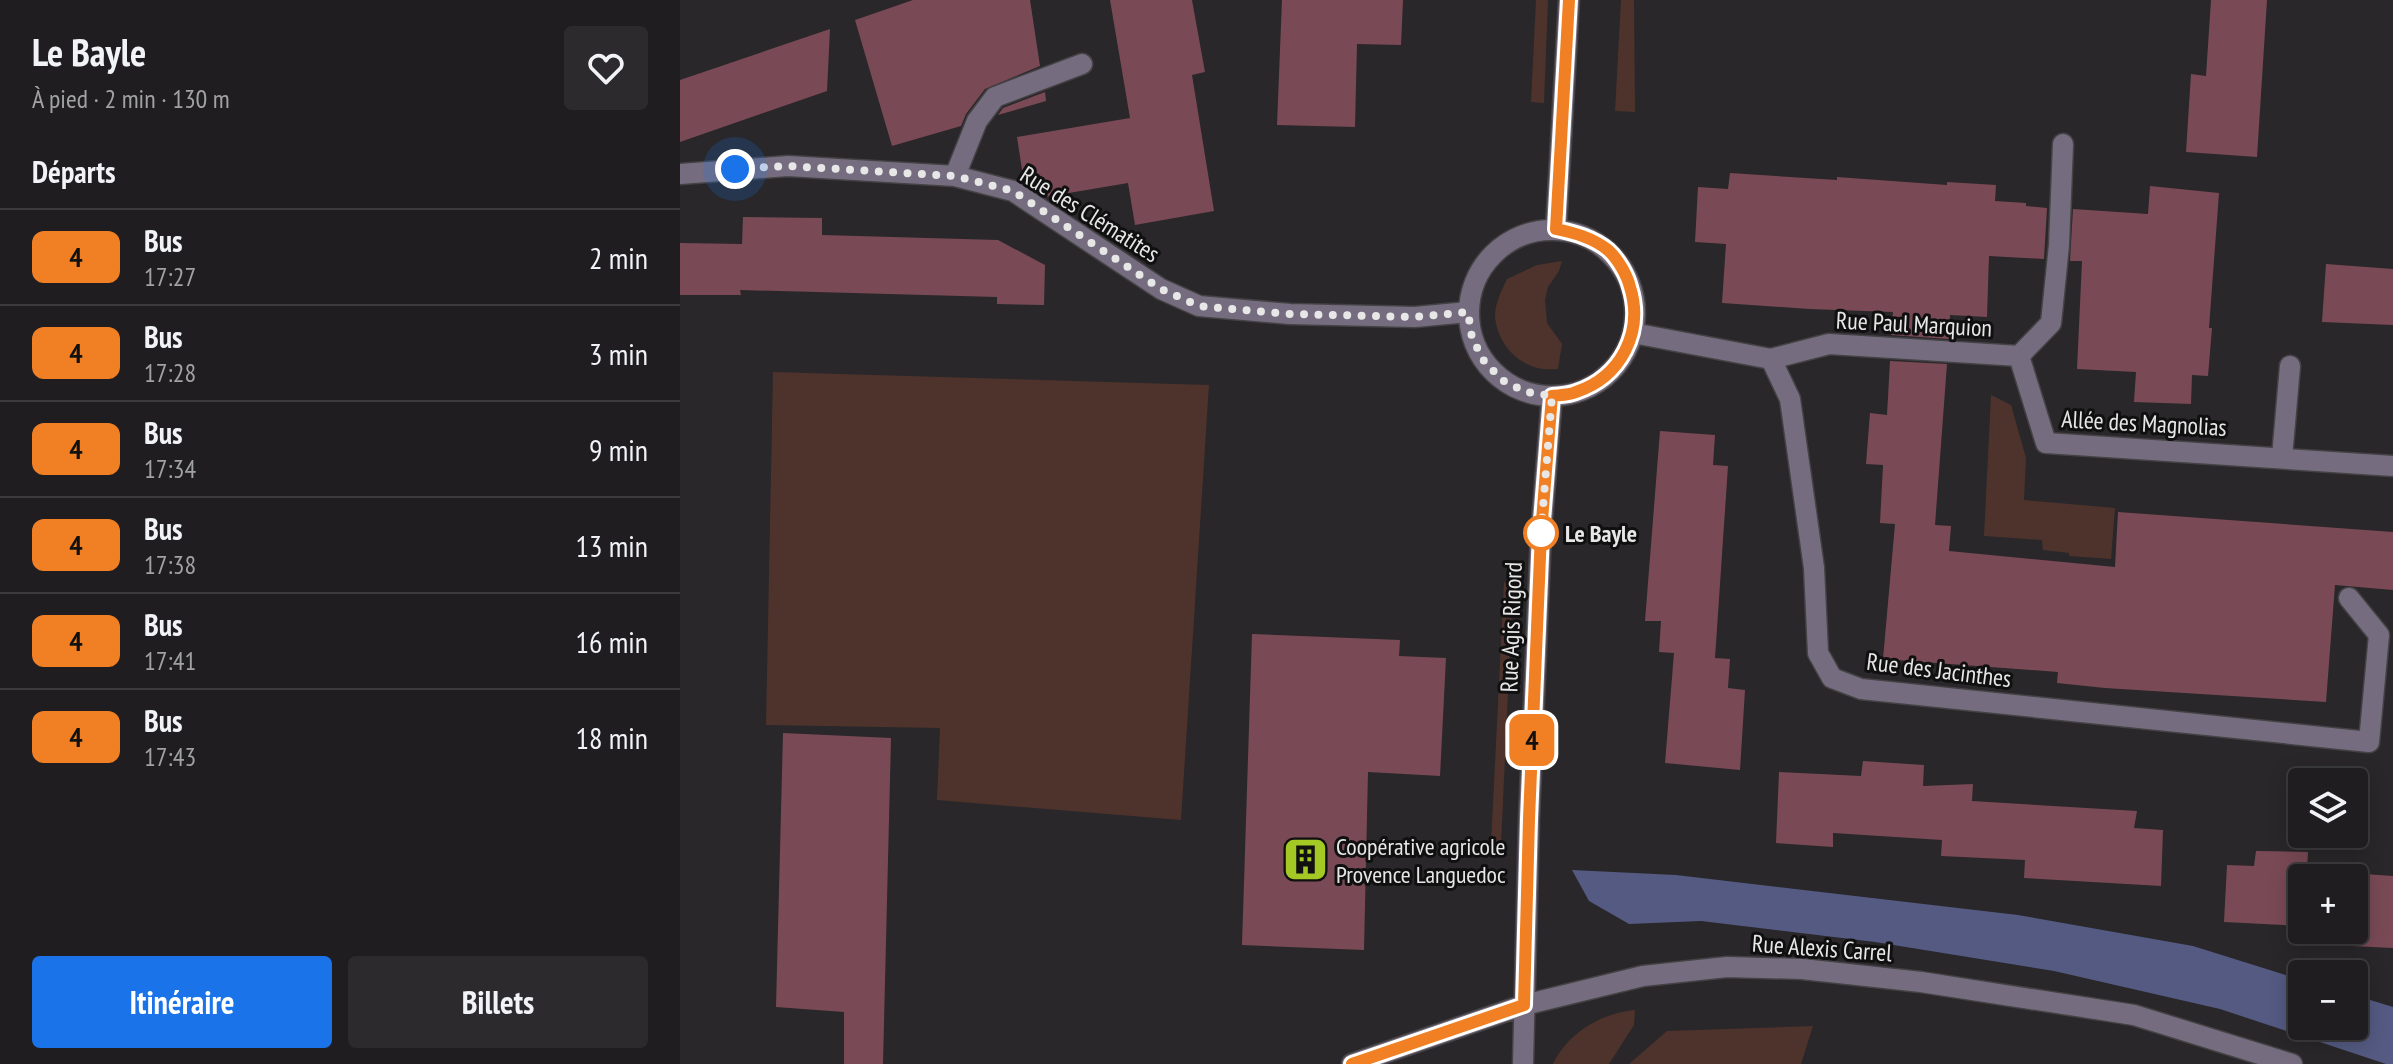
<!DOCTYPE html>
<html lang="fr">
<head>
<meta charset="utf-8">
<style>
	body { margin:0; font-family:"PT Sans Narrow",sans-serif; background:#2c2a2c; color:#f1f3f6; height:100vh; display:flex; flex-direction:column; font-size:30px; white-space:nowrap }
	* { box-sizing:border-box; margin:0 }
	p { font-size:26px; color:#a1a2a4 }
	.icon { flex:none; width:44px; height:44px; fill:none; stroke:currentColor; stroke-width:2; stroke-linecap:round; stroke-linejoin:round }
	.map { position:relative; flex:1; overflow:hidden }
	.details { display:flex; flex-direction:column; background:#1f1d1f; width:680px }
	.details>* { flex:none }
	.badge { padding:0 16px; border-radius:12px; font-size:28px; line-height:52px }
	.fabs { position:absolute; left:1608px; top:768px; display:grid; gap:16px }
	.fabs a { display:grid; place-items:center; width:80px; height:80px; border-radius:8px; background:#1f1d1f; box-shadow:0 4px 20px #0003,0 0 0 2px #3c3b3d; font-size:40px }
	.you { position:absolute; width:40px; height:40px; margin:-20px; border:6px solid #fff; border-radius:50%; background:#1a73e8; box-shadow:0 0 0 12px #1a73e833 }
	.map>.badge { position:absolute; translate:-50% -50%; box-shadow:0 0 0 4px #fff }
	h2 { padding:0 32px; font-size:30px; line-height:72px }
	.round { display:grid; place-items:center; flex:none; width:84px; height:84px; border-radius:8px; background:#2c2a2c }
	.summary { display:flex; align-items:center; justify-content:space-between; height:136px; padding:0 32px }
	h1 { font-size:38px; font-weight:600; line-height:60px }
	.button { display:flex; gap:16px; margin-top:auto; padding:16px 32px }
	.button a { flex:1; height:92px; border-radius:8px; background:#1a73e8; color:#fff; font-size:32px; font-weight:600; line-height:92px; text-align:center }
	.button a+a { background:#2c2a2c; color:#f1f3f6 }
	ul { padding:0; list-style:none }
	li { display:flex; align-items:center; gap:24px; height:96px; padding:0 32px; border-top:2px solid #3c3b3d }
	li div { flex:1 }
	li b { display:block; font-size:30px }
	li em { font-style:normal }
	li .badge { min-width:88px; font-weight:700; text-align:center }
	main { display:flex; flex:1; min-height:0 }
	.map>svg:first-child { display:block }
</style>
</head>
<body>
<main>
<section class="details">
<div class="summary"><div><h1>Le Bayle</h1><p>À pied · 2 min · 130 m</p></div><a class="round"><svg class="icon" aria-label="heart" viewBox="0 0 24 24"><path d="M12 20l-8-8c-3-5 5-10 8-4 3-6 11-1 8 4z"/></svg></a></div>
<h2>Départs</h2>
<ul>
<li><span class="badge" style="background:#f08023;color:#111">4</span><div><b>Bus</b><p>17:27</p></div><em>2 min</em></li>
<li><span class="badge" style="background:#f08023;color:#111">4</span><div><b>Bus</b><p>17:28</p></div><em>3 min</em></li>
<li><span class="badge" style="background:#f08023;color:#111">4</span><div><b>Bus</b><p>17:34</p></div><em>9 min</em></li>
<li><span class="badge" style="background:#f08023;color:#111">4</span><div><b>Bus</b><p>17:38</p></div><em>13 min</em></li>
<li><span class="badge" style="background:#f08023;color:#111">4</span><div><b>Bus</b><p>17:41</p></div><em>16 min</em></li>
<li><span class="badge" style="background:#f08023;color:#111">4</span><div><b>Bus</b><p>17:43</p></div><em>18 min</em></li>
</ul>
<div class="button"><a>Itinéraire</a><a>Billets</a></div>
</section>
<div class="map">
<svg width="1713" height="1064" viewBox="0 0 1713 1064">
	<rect width="100%" height="100%" fill="#292729"/>
	<!-- green -->
	<path fill="#4d332c" d="M 856,0 L 868,0 L 864,103 L 851,102 Z
		M 941,0 L 954,0 L 955,112 L 935,111 Z
		M 882,261 L 879,271 L 868,287 L 865,300 L 867,323 L 882,344 L 878,369 C 872,369 864,370 858,368 C 834,362 817,341 815,316 C 815,303 822,290 827,279 L 857,265 Z
		M 93,372 L 529,385 L 501,820 L 257,800 L 260,728 L 86,725 Z
		M 1311,395 L 1331,405 L 1346,458 L 1344,500 L 1435,508 L 1431,559 L 1389,556 L 1389,553 L 1363,550 L 1362,540 L 1304,536 Z
		M 824,582 L 833,583 L 821,845 L 811,844 Z
		M 955,1010 L 954,1025 L 929,1064 L 873,1064 C 888,1033 921,1013 955,1010 Z
		M 1133,1026 L 1121,1064 L 949,1064 L 987,1031 Z"/>
	<!-- water -->
	<path fill="#545a82" d="M 892,870 L 996,875 L 1338,915 L 1513,946 L 1622,980 L 1622,1026 L 1674,1026 L 1674,995 L 1713,1007 L 1713,1064 L 1706,1064 L 1540,1009 L 1374,971 L 1195,942 L 1021,921 L 949,924 L 909,901 Z"/>
	<!-- building -->
	<path fill="#794a55" d="M 233,0 L 350,0 L 360,66 L 305,89 L 286,114 L 281,126 L 212,146 L 175,20 Z
		M 430,0 L 512,0 L 525,72 L 512,75 L 534,211 L 455,225 L 448,183 L 365,197 L 344,183 L 337,137 L 450,118 Z
		M 602,0 L 723,0 L 721,45 L 677,44 L 675,127 L 597,125 Z
		M 1531,0 L 1587,0 L 1577,157 L 1506,152 L 1511,74 L 1526,76 Z
		M 150,29 L 147,91 L 0,142 L 0,80 Z
		M 365,92 L 366,101 L 318,115 L 323,108 Z
		M 1050,173 L 1157,180 L 1157,177 L 1267,185 L 1267,182 L 1316,185 L 1315,201 L 1346,203 L 1346,206 L 1367,208 L 1364,259 L 1309,256 L 1307,317 L 1270,315 L 1269,339 L 1211,335 L 1213,312 L 1129,309 L 1042,303 L 1046,244 L 1015,242 L 1018,187 L 1048,189 Z
		M 1470,186 L 1539,193 L 1529,328 L 1532,328 L 1528,376 L 1512,375 L 1511,404 L 1454,402 L 1456,372 L 1397,369 L 1402,261 L 1390,261 L 1393,209 L 1468,214 Z
		M 63,217 L 142,218 L 142,235 L 318,240 L 365,265 L 364,305 L 317,304 L 317,297 L 60,290 L 61,295 L 0,295 L 0,243 L 62,244 Z
		M 1646,264 L 1713,269 L 1713,325 L 1642,322 Z
		M 1210,361 L 1267,364 L 1255,525 L 1271,526 L 1269,551 L 1435,567 L 1438,512 L 1713,532 L 1713,590 L 1655,585 L 1646,702 L 1425,688 L 1377,683 L 1378,672 L 1203,659 L 1215,524 L 1200,523 L 1203,465 L 1186,464 L 1190,413 L 1207,415 Z
		M 980,431 L 1035,435 L 1033,465 L 1048,466 L 1035,658 L 1050,659 L 1048,688 L 1065,690 L 1060,770 L 985,763 L 994,653 L 979,652 L 981,621 L 965,621 Z
		M 572,634 L 720,640 L 719,656 L 766,658 L 760,776 L 688,772 L 684,950 L 562,945 Z
		M 103,733 L 211,738 L 203,1064 L 164,1064 L 164,1012 L 96,1007 Z
		M 1183,761 L 1244,765 L 1243,786 L 1293,784 L 1292,801 L 1457,811 L 1454,828 L 1483,830 L 1481,886 L 1344,878 L 1345,860 L 1261,856 L 1262,840 L 1153,833 L 1153,847 L 1096,843 L 1099,772 L 1181,776 Z
		M 1576,851 L 1628,852 L 1627,870 L 1713,876 L 1713,948 L 1651,945 L 1652,930 L 1674,930 L 1674,878 L 1622,878 L 1622,926 L 1544,922 L 1547,865 L 1574,866 Z"/>
	<g fill="none" stroke-linecap="round" stroke-linejoin="round">
		<defs>
			<path id="minor" d="M 0,174 L 108,166 L 275,176 L 333,191 L 481,289 L 519,306 L 610,314 L 735,317 L 788,312
				M 275,176 L 297,121 L 315,97 L 402,64
				M 876,229 L 889,0
				M789 313a83 83 0 1 1 166 0a83 83 0 1 1-166 0Z
				M 953,333 L 1091,359 L 1149,344 L 1339,356 L 1371,323 L 1379,245 L 1383,144
				M 1339,356 L 1366,443 L 1713,466
				M 1091,359 L 1110,399 L 1134,568 L 1138,653 L 1152,678 L 1181,689 L 1689,742 L 1699,635 L 1669,598
				M 1602,457 L 1610,366
				M 672,1064 L 844,1005 L 963,976 L 1047,967 L 1122,969 L 1241,982 L 1454,1015 L 1612,1064
				M 843,1064 L 849,819 L 861,533 L 872,396"/>
		</defs>
		<!-- minor casing -->
		<use href="#minor" stroke="#444244" stroke-width="23"/>
		<!-- minor -->
		<use href="#minor" stroke="#756d7f" stroke-width="20"/>
	</g>
	<g fill="none" stroke-linecap="round" stroke-linejoin="round">
		<defs>
			<path id="line" d="M 672,1064 L 844,1005 L 849,819 L 861,533 L 872,396 C 880,395 889,395 896,392 C 941,377 964,332 950,287 C 947,275 938,259 928,250 C 913,238 895,233 876,229 L 889,0"/>
		</defs>
		<!-- line casing -->
		<use href="#line" stroke="#fff" stroke-width="18"/>
		<!-- line -->
		<use href="#line" stroke="#f08023" stroke-width="12"/>
		<!-- walk -->
		<path stroke="#e8e7e8" stroke-width="8" stroke-dasharray="0 14.4" d="M 55,169 L 108,166 L 275,176 L 333,191 L 481,289 L 519,306 L 610,314 L 735,317 L 788,312 L 792,338 L 804,361 L 822,380 L 846,392 L 872,396 L 861,533"/>
	</g>
	<!-- icons -->
	<defs>
		<symbol id="building-square" viewBox="-11 -11 22 22"><rect x="-9" y="-9" width="18" height="18" rx="4" fill="#a4c824" stroke="#111011"/><path d="M-4-6H4V6H1V3H-1V6H-4ZM-2.5-4.3h1.7v1.8h-1.7ZM.8-4.3h1.7v1.8H.8ZM-2.5-1h1.7V.8h-1.7ZM.8-1h1.7V.8H.8Z" fill="#111"/></symbol>
	</defs>
	<g fill-rule="evenodd">
		<use href="#building-square" x="600" y="834" width="51" height="51"/>
	</g>
	<!-- markers -->
	<circle fill="#fff" stroke="#f08023" stroke-width="4" cx="861" cy="533" r="16"/>
	<g text-anchor="middle" dominant-baseline="central" stroke-width="6" stroke-linejoin="round" paint-order="stroke">
		<!-- street labels -->
		<g font-size="24" fill="#e8e7e8" stroke="#111011">
			<text transform="translate(410 214) rotate(32)">Rue des Clématites</text>
			<text transform="translate(1234 324) rotate(3)">Rue Paul Marquion</text>
			<text transform="translate(1464 423) rotate(3)">Allée des Magnolias</text>
			<text transform="translate(831 627) rotate(-88)">Rue Agis Rigord</text>
			<text transform="translate(1259 670) rotate(7)">Rue des Jacinthes</text>
			<text transform="translate(1142 948) rotate(4)">Rue Alexis Carrel</text>
		</g>
		<!-- stop labels -->
		<g font-size="24" font-weight="bold" fill="#e8e7e8" stroke="#111011" text-anchor="start">
			<text x="885" y="533">Le Bayle</text>
		</g>
		<!-- poi labels -->
		<g font-size="24" fill="#e8e7e8" stroke="#111011" text-anchor="start">
			<text x="656" y="846">Coopérative agricole<tspan x="656" dy="28">Provence Languedoc</tspan></text>
		</g>
	</g>
</svg>
<div class="fabs">
<a><svg class="icon" aria-label="layers" viewBox="0 0 24 24"><path d="M12 4l9 5-9 5-9-5zM3 14l9 5 9-5"/></svg></a>
<a>+</a>
<a>−</a>
</div>
<div class="you" style="left:55px;top:169px"></div>
<b class="badge" style="left:852px;top:740px;background:#f08023;color:#111">4</b>
</div>
</main>
</body>
</html>
